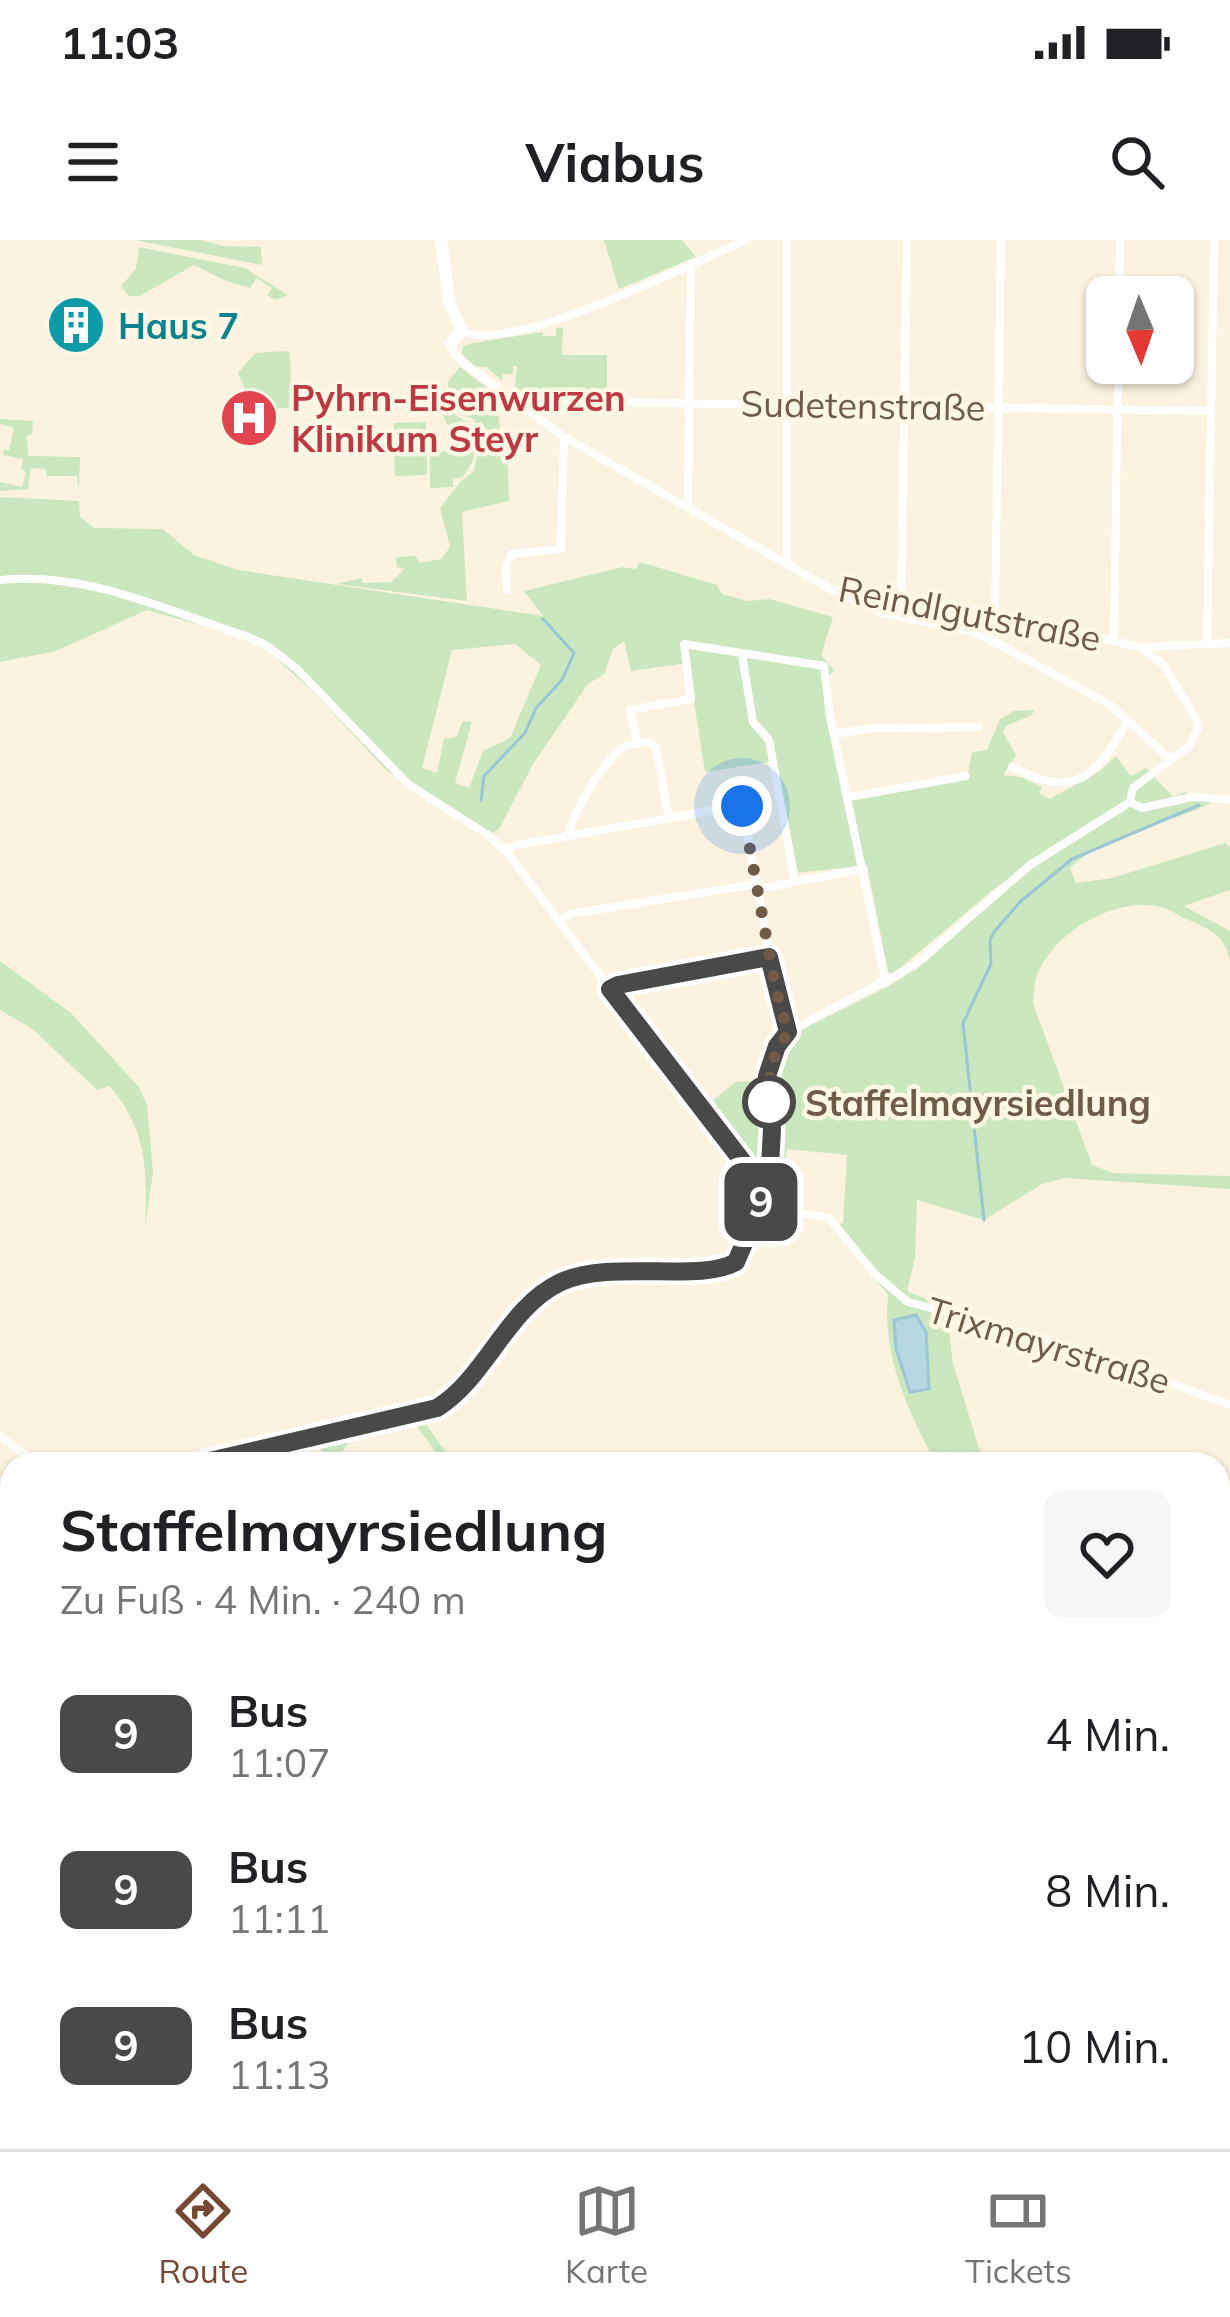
<!DOCTYPE html>
<html lang="de">
<head>
<meta charset="utf-8">
<style>
	body { margin:0; font-family:Mulish,sans-serif; background:#f6f6f6; color:#202124; height:100vh; display:flex; flex-direction:column; font-size:45px; white-space:nowrap }
	* { box-sizing:border-box; margin:0 }
	p { font-size:39px; color:#757577 }
	.icon { flex:none; width:66px; height:66px; fill:none; stroke:currentColor; stroke-width:2; stroke-linecap:round; stroke-linejoin:round }
	.map { position:relative; flex:1; overflow:hidden }
	.side { position:absolute; left:0px; top:1212px; width:1230px; height:699px; display:flex; flex-direction:column; background:#fff; border-radius:36px 36px 0 0; box-shadow:0 3px 9px #0004 }
	.side>* { flex:none }
	.badge { padding:0 24px; border-radius:18px; font-size:42px; line-height:78px }
	.needle { width:78px; rotate:178deg }
	.fabs { position:absolute; left:1086px; top:36px; display:grid; gap:24px }
	.fabs a { display:grid; place-items:center; width:108px; height:108px; border-radius:18px; background:#fff; box-shadow:0 3px 9px #0004; font-size:60px }
	.you { position:absolute; width:60px; height:60px; margin:-30px; border:9px solid #fff; border-radius:50%; background:#1a73e8; box-shadow:0 0 0 18px #1a73e833 }
	.map>.badge { position:absolute; translate:-50% -50%; box-shadow:0 0 0 6px #fff }
	.round { display:grid; place-items:center; flex:none; width:126px; height:126px; border-radius:18px; background:#f6f6f6 }
	.summary { display:flex; align-items:center; justify-content:space-between; height:204px; padding:0 60px }
	h1 { font-size:57px; font-weight:700; line-height:90px }
	ul { padding:0; list-style:none }
	li { display:flex; align-items:center; gap:36px; height:156px; padding:0 60px }
	li div { flex:1 }
	li b { display:block; font-size:45px }
	li em { font-style:normal }
	li .badge { min-width:132px; font-weight:700; text-align:center }
	.status { display:flex; justify-content:space-between; align-items:center; height:84px; padding:0 60px; background:#fff; direction:ltr }
	.status svg { height:33px; fill:currentColor }
	header { display:flex; justify-content:space-between; align-items:center; height:156px; padding:0 60px; background:#fff; font-size:54px; font-weight:700 }
	.menu { display:flex; justify-content:space-around; align-items:center; height:168px; border-top:3px solid #e0e0e0; background:#fff; font-size:33px; color:#757577 }
	.menu a { display:grid; justify-items:center; gap:6px }
	.menu .selected { color:#774934 }
	.map>svg:first-child { display:block }
</style>
</head>
<body>
<div class="status"><b>11:03</b><svg viewBox="0 0 49 12"><path d="M0 12V9h3v3zM5 12V6h3v6zM10 12V3h3v9zM15 12V0h3v12zM26 1h20v11H26zM47 4h2v5h-2z"/></svg></div>
<header><svg class="icon" aria-label="menu" viewBox="0 0 24 24"><path d="M4 6h16M4 12h16M4 18h16"/></svg>Viabus<svg class="icon" aria-label="search" viewBox="0 0 24 24"><circle cx="10" cy="10" r="6"/><path d="M15 15l6 6"/></svg></header>
<div class="map">
<svg width="1230" height="1909" viewBox="0 0 1230 1909">
	<rect width="100%" height="100%" fill="#fbf3df"/>
	<!-- green -->
	<path fill="#cbe7bf" fill-rule="evenodd" d="M 134,0 L 201,0 L 223,6 L 261,7 L 262,25 Z
		M 604,0 L 682,0 L 696,17 L 619,49 Z
		M 139,7 L 245,28 L 288,55 L 275,60 L 267,55 L 272,48 L 257,38 L 250,48 L 226,41 L 194,25 L 140,56 L 129,56 L 121,46 L 136,29 Z
		M 563,87 L 562,115 L 607,115 L 607,158 L 514,156 L 517,126 L 513,126 L 513,134 L 503,134 L 502,141 L 486,127 L 476,127 L 462,114 L 463,106 L 473,103 L 542,92 L 543,96 L 556,96 L 556,88 Z
		M 285,111 L 290,113 L 292,167 L 263,170 L 260,150 L 254,151 L 254,165 L 245,165 L 240,159 L 244,145 L 238,133 L 255,113 Z
		M 460,127 L 495,154 L 502,201 L 507,202 L 509,261 L 462,272 L 467,361 L 336,344 L 361,338 L 363,343 L 391,342 L 405,329 L 397,327 L 396,317 L 415,316 L 420,323 L 441,319 L 450,307 L 440,268 L 461,241 L 474,231 L 477,213 L 475,180 L 457,172 L 444,155 L 437,152 L 448,149 L 448,142 Z
		M 437,156 L 455,175 L 472,185 L 474,219 L 463,237 L 453,239 L 453,247 L 430,248 L 430,210 L 451,212 L 460,199 L 459,188 L 447,184 L 441,171 L 444,168 L 437,167 Z
		M 0,179 L 33,181 L 32,195 L 27,196 L 28,216 L 80,217 L 79,251 L 77,236 L 47,236 L 45,229 L 31,228 L 28,249 L 0,251 L 0,242 L 22,247 L 26,232 L 21,229 L 23,219 L 3,215 L 4,210 L 9,210 L 14,188 L 0,184 Z
		M 426,182 L 427,235 L 395,236 L 394,210 L 407,211 L 407,197 L 394,201 L 394,183 Z
		M 0,257 L 79,261 L 80,277 L 94,288 L 163,289 L 194,315 L 238,330 L 543,376 L 524,351 L 622,327 L 636,329 L 640,322 L 717,345 L 722,354 L 748,361 L 769,359 L 833,377 L 821,415 L 834,430 L 828,437 L 834,511 L 844,561 L 967,538 L 972,512 L 987,510 L 1000,479 L 1014,471 L 1034,470 L 1032,475 L 1006,486 L 1003,492 L 1016,515 L 1003,535 L 1021,537 L 1042,547 L 1039,553 L 1050,559 L 1100,531 L 1116,516 L 1131,536 L 1146,528 L 1173,557 L 1184,552 L 1211,563 C 1167,585 1107,593 1070,628 L 1076,643 L 1112,638 L 1225,603 L 1230,607 L 1230,650 L 1184,666 L 1230,691 L 1230,721 C 1224,694 1210,689 1186,679 C 1178,675 1169,669 1160,667 C 1115,656 1054,692 1037,735 C 1034,743 1034,754 1033,763 L 1092,925 L 1113,933 L 1230,936 L 1230,949 L 1065,938 L 1042,944 L 984,980 L 917,960 L 915,1018 L 907,1051 L 946,1068 L 953,1124 L 984,1224 L 936,1224 C 908,1170 882,1117 888,1055 L 832,985 L 843,983 L 847,915 L 787,909 L 782,962 L 761,972 L 743,1021 L 728,1035 C 678,1034 589,1027 547,1059 C 528,1074 513,1095 498,1113 C 476,1140 457,1168 423,1180 L 454,1224 L 445,1224 L 415,1184 L 353,1197 L 339,1216 L 346,1224 L 312,1205 L 289,1224 L 274,1224 L 288,1210 L 221,1224 L 178,1224 L 422,1169 C 477,1141 498,1078 547,1045 C 582,1022 635,1023 675,1023 C 694,1024 713,1026 730,1019 C 756,970 726,912 697,872 L 736,842 L 760,840 L 763,812 L 773,792 L 787,797 L 891,745 L 926,722 L 1011,642 L 999,645 L 893,734 L 888,732 L 867,625 L 798,633 L 776,521 L 705,532 L 688,423 L 631,431 L 624,401 L 613,409 L 604,434 L 588,444 L 533,524 L 499,589 L 491,594 L 492,603 L 386,530 L 315,454 L 265,408 L 248,399 L 147,370 L 56,411 L 0,422 ZM 515,404 L 541,425 L 510,498 L 483,511 L 469,548 L 455,543 L 472,482 L 462,481 L 457,497 L 444,499 L 437,533 L 422,528 L 452,410 Z
		M 0,721 L 71,773 L 139,847 L 147,866 L 153,932 L 145,988 C 148,933 147,888 109,846 L 97,850 L 34,790 L 0,770 Z
		M 1218,1432 L 1230,1434 L 1230,1685 L 1218,1693 Z
		M 772,1899 L 1172,1899 L 1177,1909 L 780,1909 Z"/>
	<!-- water -->
	<path fill="#b5d8e3" stroke="#9cc6d4" stroke-width="3" d="M 916,1075 L 926,1092 L 929,1149 L 910,1152 L 896,1109 L 894,1080 Z"/>
	<g fill="none" stroke-linecap="round" stroke-linejoin="round">
		<!-- stream -->
		<path stroke="#9cc6d4" stroke-width="3" d="M 481,560 L 484,536 L 525,493 L 536,468 L 562,440 L 574,413 L 543,379
			M 984,980 L 963,783 L 991,724 L 990,700 L 994,692 L 1020,662 L 1072,619 L 1199,565"/>
		<!-- street -->
		<path stroke="#fff" stroke-width="8" d="M 787,0 L 787,325
			M 1119,57 L 1120,0
			M 462,91 C 513,115 691,23 746,0
			M 451,103 L 454,114 L 465,124 L 564,197 L 832,350 L 860,358 L 952,364 L 1139,407 L 1163,424 L 1196,479 L 1198,488 L 1189,506 L 1133,548 L 1130,562
			M 514,161 L 1212,171
			M 688,265 L 691,23
			M 0,340 C 87,331 164,370 246,396 L 266,405 L 296,428 L 408,544 L 488,595 L 506,611 L 764,953
			M 507,350 L 506,327 L 511,314 L 561,309 L 564,197
			M 850,358 L 883,373 L 966,390 L 989,399 L 1109,464 L 1170,519
			M 901,359 L 907,0
			M 995,373 L 1001,0
			M 1114,401 L 1118,123
			M 1207,404 L 1214,0
			M 1140,407 L 1230,403
			M 742,415 L 753,482 L 769,500 L 795,642 L 863,629
			M 834,494 L 874,488 L 978,487
			M 638,503 L 630,470 L 691,459 L 684,404 L 824,426 L 830,477 L 886,743
			M 1012,527 C 1075,560 1097,537 1127,481
			M 849,557 L 966,536
			M 569,596 C 569,577 604,522 620,509 C 627,503 640,503 649,502 L 656,507 L 669,579
			M 506,611 L 517,605 L 742,565 L 782,782 L 787,792
			M 757,649 L 795,642
			M 559,681 L 570,674 L 756,644
			M 610,750 L 625,743 L 769,717
			M 761,962 L 778,969 L 829,978 L 875,1034 L 908,1062 L 1054,1101 L 1230,1165
			M 0,1196 L 37,1224
			M 198,1224 L 437,1168 C 486,1137 505,1075 554,1046 C 607,1015 675,1041 731,1026 C 745,1014 744,1000 750,983 C 755,968 767,955 770,940 C 779,890 751,834 788,792 L 915,725 L 1030,625 L 1130,562 L 1142,568 L 1192,557 L 1230,559
			M 369,1899 L 371,1909"/>
		<!-- secondary -->
		<path stroke="#fff" stroke-width="12" d="M 441,0 L 449,62 L 462,91 L 451,103
			M 0,1243 L 12,1257
			M 804,1899 L 810,1909"/>
	</g>
	<g fill="none" stroke-linecap="round" stroke-linejoin="round">
		<defs>
			<path id="line" d="M 197,1224 L 437,1168 C 487,1137 507,1067 561,1042 C 612,1019 700,1043 736,1022 L 769,945 L 772,889 L 767,836 L 777,806 L 788,792 L 769,717 L 618,745 L 610,749 L 763,948"/>
		</defs>
		<!-- line casing -->
		<use href="#line" stroke="#fff" stroke-width="27"/>
		<!-- line -->
		<use href="#line" stroke="#4a4948" stroke-width="18"/>
		<!-- walk -->
		<path stroke="#705a48" stroke-width="12" stroke-dasharray="0 21.6" d="M 742,566 L 776,750 L 788,792 L 770,825 L 769,862"/>
	</g>
	<!-- icons -->
	<defs>
		<symbol id="building-disc" viewBox="-11 -11 22 22"><circle r="9.5" fill="#0f9aa8" stroke="#fef7e5"/><path d="M-4-6H4V6H1V3H-1V6H-4ZM-2.5-4.3h1.7v1.8h-1.7ZM.8-4.3h1.7v1.8H.8ZM-2.5-1h1.7V.8h-1.7ZM.8-1h1.7V.8H.8Z" fill="#fff"/></symbol>
		<symbol id="hospital-disc" viewBox="-11 -11 22 22"><circle r="9.5" fill="#e0444e" stroke="#fef7e5"/><path d="M-5-5h3v3.5h4V-5h3V5h-3V1.5h-4V5h-3Z" fill="#fff"/></symbol>
	</defs>
	<g fill-rule="evenodd">
		<use href="#building-disc" x="43" y="52" width="66" height="66"/>
		<use href="#hospital-disc" x="216" y="145" width="66" height="66"/>
	</g>
	<!-- markers -->
	<circle fill="#fff" stroke="#4a4948" stroke-width="6" cx="769" cy="862" r="24"/>
	<g text-anchor="middle" dominant-baseline="central" stroke-width="9" stroke-linejoin="round" paint-order="stroke">
		<!-- culture labels -->
		<g font-size="36" font-weight="bold" fill="#0d838f" stroke="#fef7e5" text-anchor="start">
			<text x="118" y="85">Haus 7</text>
		</g>
		<!-- health labels -->
		<g font-size="36" font-weight="bold" fill="#be3a42" stroke="#fef7e5" text-anchor="start">
			<text x="291" y="157">Pyhrn-Eisenwurzen<tspan x="291" dy="41">Klinikum Steyr</tspan></text>
		</g>
		<!-- street labels -->
		<g font-size="36" fill="#705a48" stroke="#fef7e5">
			<text transform="translate(863 165) rotate(1)">Sudetenstraße</text>
			<text transform="translate(970 373) rotate(11)">Reindlgutstraße</text>
			<text transform="translate(1049 1105) rotate(17)">Trixmayrstraße</text>
		</g>
		<!-- stop labels -->
		<g font-size="36" font-weight="bold" fill="#705a48" stroke="#fef7e5" text-anchor="start">
			<text x="805" y="862">Staffelmayrsiedlung</text>
		</g>
	</g>
</svg>
<div class="fabs">
<a><svg class="needle" viewBox="-14 -14 28 28"><path d="M0-13l5 13h-10z" fill="#e53935"/><path d="M0 13l5-13h-10z" fill="#757577"/></svg></a>
</div>
<div class="you" style="left:742px;top:566px"></div>
<b class="badge" style="left:761px;top:962px;background:#4a4948;color:#fff">9</b>
<section class="side">
<div class="summary"><div><h1>Staffelmayrsiedlung</h1><p>Zu Fuß · 4 Min. · 240 m</p></div><a class="round"><svg class="icon" aria-label="heart" viewBox="0 0 24 24"><path d="M12 20l-8-8c-3-5 5-10 8-4 3-6 11-1 8 4z"/></svg></a></div>
<ul>
<li><span class="badge" style="background:#4a4948;color:#fff">9</span><div><b>Bus</b><p>11:07</p></div><em>4 Min.</em></li>
<li><span class="badge" style="background:#4a4948;color:#fff">9</span><div><b>Bus</b><p>11:11</p></div><em>8 Min.</em></li>
<li><span class="badge" style="background:#4a4948;color:#fff">9</span><div><b>Bus</b><p>11:13</p></div><em>10 Min.</em></li>
</ul>
</section>
</div>
<nav class="menu">
<a class="selected"><svg class="icon" aria-label="directions" viewBox="0 0 24 24"><path d="M12 3l9 9-9 9-9-9zM9 14v-3h6M13 9l2 2-2 2"/></svg>Route</a>
<a><svg class="icon" aria-label="map" viewBox="0 0 24 24"><path d="M3 6l6-2 6 2 6-2v14l-6 2-6-2-6 2zM9 4v14M15 6v14"/></svg>Karte</a>
<a><svg class="icon" aria-label="tickets" viewBox="0 0 24 24"><path d="M3 7h18v10H3zM15 7v10"/></svg>Tickets</a>
</nav>
</body>
</html>
